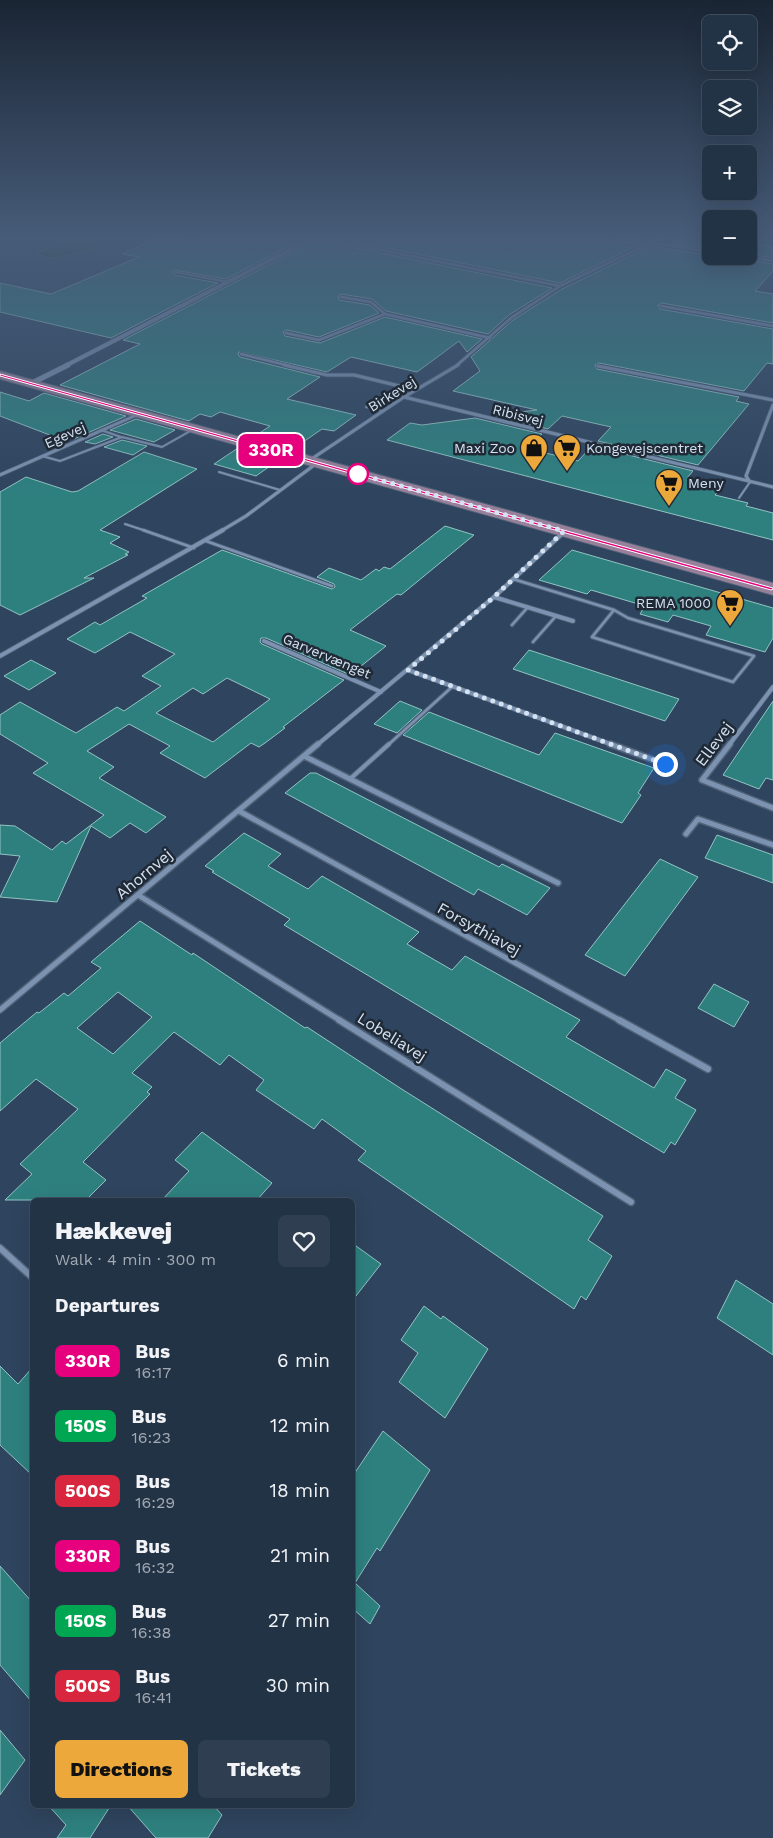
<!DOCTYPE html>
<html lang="en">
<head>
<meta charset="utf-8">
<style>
	body { margin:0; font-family:"Work Sans",sans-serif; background:#2f3f51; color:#f1f3f6; height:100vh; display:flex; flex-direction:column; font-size:19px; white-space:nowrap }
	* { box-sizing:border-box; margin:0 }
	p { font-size:16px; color:#a3aab3 }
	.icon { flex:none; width:28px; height:28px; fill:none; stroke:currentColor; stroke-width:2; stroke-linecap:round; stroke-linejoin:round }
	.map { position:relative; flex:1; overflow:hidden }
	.sheet { position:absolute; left:30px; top:1198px; width:325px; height:610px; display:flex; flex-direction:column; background:#233346; border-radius:8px; box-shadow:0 5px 20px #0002,0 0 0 1px #404e5f }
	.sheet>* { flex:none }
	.badge { padding:0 10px; border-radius:8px; font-size:18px; line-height:32px }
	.fabs { position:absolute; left:702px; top:15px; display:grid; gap:10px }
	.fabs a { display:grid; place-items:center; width:55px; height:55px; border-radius:8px; background:#233346; box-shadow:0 5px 20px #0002,0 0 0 1px #404e5f; font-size:25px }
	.you { position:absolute; width:25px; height:25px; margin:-12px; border:4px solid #fff; border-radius:50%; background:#1a73e8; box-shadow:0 0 0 8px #1a73e833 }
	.map>.badge { position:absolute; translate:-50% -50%; box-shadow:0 0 0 2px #fff }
	h2 { padding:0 25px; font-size:19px; line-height:45px }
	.round { display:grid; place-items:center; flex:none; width:52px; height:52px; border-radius:8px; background:#2f3f51 }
	.overview { display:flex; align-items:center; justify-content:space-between; height:85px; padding:0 25px }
	h1 { font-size:24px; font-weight:800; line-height:38px }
	.primary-button { display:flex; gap:10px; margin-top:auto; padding:10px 25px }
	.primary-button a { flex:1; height:58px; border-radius:8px; background:#eda83b; color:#111; font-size:20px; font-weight:800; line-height:58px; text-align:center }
	.primary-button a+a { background:#2f3f51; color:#f1f3f6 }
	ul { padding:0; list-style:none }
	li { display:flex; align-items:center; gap:15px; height:65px; padding:0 25px }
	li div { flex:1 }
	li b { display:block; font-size:19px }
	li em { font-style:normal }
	li .badge { min-width:55px; font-weight:700; text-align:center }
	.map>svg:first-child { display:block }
</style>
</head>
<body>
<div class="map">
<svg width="773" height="1838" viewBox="0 0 773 1838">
	<rect width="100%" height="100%" fill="#2f445e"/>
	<!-- water -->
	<path fill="#203a0c" stroke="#566c51" d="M 65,237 L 77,237 L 100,246 L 90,251 L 53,258 L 47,258 L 38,254 L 40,251 L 65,243 L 67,241 Z"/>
	<!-- building -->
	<path fill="#2e807f" stroke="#92c4c3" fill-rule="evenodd" d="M 161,237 L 197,242 L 209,237 L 307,237 L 226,279 L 174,270 L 172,272 L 174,275 L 218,283 L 111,338 L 0,312 L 0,283 L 51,294 L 139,257 L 122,254 Z
		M 333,237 L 586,237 L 640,244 L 560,283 Z
		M 681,237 L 711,237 L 711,249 L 672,243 Z
		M 317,240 L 552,288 L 509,315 L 488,334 L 386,311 L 372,299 L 341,294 L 338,296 L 339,300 L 370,305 L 379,313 L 319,337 L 287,330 L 283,332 L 285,336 L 320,343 L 385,317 L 482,339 L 467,352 L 459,341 L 417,372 L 351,357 L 327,372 L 239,352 L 238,354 L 240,357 L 320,377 L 287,399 L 356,415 L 334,431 L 322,429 L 293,449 L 252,438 L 270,426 L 220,412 L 211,417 L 200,414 L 189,421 L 60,385 L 140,344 L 123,340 Z
		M 749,241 L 773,247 L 773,258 L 749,254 Z
		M 651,246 L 711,256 L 736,256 L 739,259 L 773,264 L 773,271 L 755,291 L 773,294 L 773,323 L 662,303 L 658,305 L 660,309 L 773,329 L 773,364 L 767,363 L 744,391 L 599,363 L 595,365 L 597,369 L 739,397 L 736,401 L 749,404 L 698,465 L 598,441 L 611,427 L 562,416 L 548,429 L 494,415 L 537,410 L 453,391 L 480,371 L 471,357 L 513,320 L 562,289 Z
		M 0,392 L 29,401 L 44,393 L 126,416 L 74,439 L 59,435 L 55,437 L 0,416 Z
		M 475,418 L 542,434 L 526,448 L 578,461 L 592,446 L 693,471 L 687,478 L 722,487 L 715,495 L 748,503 L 746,506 L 773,513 L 773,540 L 387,440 L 410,423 L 422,425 Z
		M 136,419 L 175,430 L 154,442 L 110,430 Z
		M 103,434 L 113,437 L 95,444 L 85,442 Z
		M 122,440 L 147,446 L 133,455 L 104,447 Z
		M 238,448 L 280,459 L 256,476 L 214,464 Z
		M 144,452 L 197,469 L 100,530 L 120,537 L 110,543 L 129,552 L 125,554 L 128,555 L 84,578 L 94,578 L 20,615 L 0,605 L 0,492 L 26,477 L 72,492 L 78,491 Z
		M 445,526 L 474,535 L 401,595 L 397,594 L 350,630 L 386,646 L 350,675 L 266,638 L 261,638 L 260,642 L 262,644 L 344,680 L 283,727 L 285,728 L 265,743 L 259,747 L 251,743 L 205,778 L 160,753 L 170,746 L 129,724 L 87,751 L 114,767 L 99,778 L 166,817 L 146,833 L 130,823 L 110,838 L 91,826 L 57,902 L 0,897 L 20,856 L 0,854 L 0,825 L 15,826 L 52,850 L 62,841 L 66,844 L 104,815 L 33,773 L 48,763 L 0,734 L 0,715 L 20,702 L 76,733 L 117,707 L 124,711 L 161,686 L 142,676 L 175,654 L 130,632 L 95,653 L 67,639 L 95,622 L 100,625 L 147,598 L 142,596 L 222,550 L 332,589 L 335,587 L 334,584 L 317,577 L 329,568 L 361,580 L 376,569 L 379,571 L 384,567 L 390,569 ZM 227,678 L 270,699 L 213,742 L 156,713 L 193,688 L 203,694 Z
		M 572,550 L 773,608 L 773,638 L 765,652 L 706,635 L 711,626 L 673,615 L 668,622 L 640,614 L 645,606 L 591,590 L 587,594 L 539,580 Z
		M 529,650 L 679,699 L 665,721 L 513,669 Z
		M 31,660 L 56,673 L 29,690 L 4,676 Z
		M 400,701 L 422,710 L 397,733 L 374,724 Z
		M 773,701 L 773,780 L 766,778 L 759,789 L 723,775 Z
		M 429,712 L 539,755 L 555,733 L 654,768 L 638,793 L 641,795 L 622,823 L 403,735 Z
		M 310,773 L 316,773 L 499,867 L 502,864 L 550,888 L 527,915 L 478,889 L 474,895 L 285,793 Z
		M 244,833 L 281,854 L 268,866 L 308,889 L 322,876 L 419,932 L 407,944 L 452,970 L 465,956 L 580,1020 L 566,1037 L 654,1088 L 666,1069 L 686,1080 L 675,1098 L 696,1110 L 675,1145 L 671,1142 L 664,1153 L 284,925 L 290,919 L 212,872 L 214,871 L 205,866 Z
		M 717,835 L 773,855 L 773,883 L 705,858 Z
		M 660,859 L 698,877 L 625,976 L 585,955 Z
		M 140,921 L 192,955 L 193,953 L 305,1028 L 307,1027 L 400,1088 L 603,1216 L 588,1240 L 612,1256 L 586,1300 L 581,1296 L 574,1309 L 358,1160 L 366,1151 L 322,1119 L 314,1129 L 256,1090 L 264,1080 L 229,1055 L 220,1065 L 174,1032 L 132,1073 L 152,1087 L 147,1092 L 150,1094 L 83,1162 L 106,1180 L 86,1200 L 5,1200 L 32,1174 L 20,1164 L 78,1109 L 36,1079 L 0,1111 L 0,1043 L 37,1012 L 39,1013 L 64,993 L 68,996 L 101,968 L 91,962 ZM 118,992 L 152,1017 L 113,1054 L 77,1028 Z
		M 714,984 L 749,1002 L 734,1027 L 698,1008 Z
		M 202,1132 L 272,1183 L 257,1200 L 162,1200 L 189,1171 L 175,1160 Z
		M 352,1243 L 381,1264 L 352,1301 Z
		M 736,1280 L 773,1304 L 773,1355 L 717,1318 Z
		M 424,1306 L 441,1319 L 443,1316 L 488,1349 L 445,1418 L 399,1382 L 418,1353 L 401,1340 Z
		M 0,1366 L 18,1384 L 32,1368 L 32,1475 L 0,1445 Z
		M 383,1431 L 430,1470 L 380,1551 L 377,1548 L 355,1583 L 380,1606 L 370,1624 L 352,1608 L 352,1477 Z
		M 0,1566 L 32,1602 L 32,1702 L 0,1665 Z
		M 0,1730 L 25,1760 L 0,1795 Z
		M 48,1805 L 111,1805 L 90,1838 L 57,1838 L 66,1825 Z
		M 127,1805 L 213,1805 L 222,1815 L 208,1838 L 156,1838 Z"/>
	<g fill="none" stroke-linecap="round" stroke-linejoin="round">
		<defs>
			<path id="service-far2" d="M 175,272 L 228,282
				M 366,407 L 383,411
				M 101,430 L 121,437
				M 42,456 L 60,461 L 122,437 L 162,447 L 192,430
				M 219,472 L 280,490
				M 739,498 L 750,482
				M 125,524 L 146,531"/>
			<path id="service-far1" d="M 143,530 L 194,548
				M 206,541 L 332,586
				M 513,579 L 614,610
				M 614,610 L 628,618 L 754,656 L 733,682 L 592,637 Z
				M 512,625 L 528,607
				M 533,642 L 556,616
				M 388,745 L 453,686"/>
			<path id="service" d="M 350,779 L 389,744"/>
			<path id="minor-far4" d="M 317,237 L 560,286
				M 615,237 L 711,252
				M 739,256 L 773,261
				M 341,297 L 371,302 L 385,314
				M 661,306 L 773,326
				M 286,333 L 319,340 L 385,314 L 490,338
				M 241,354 L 290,366
				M 456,366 L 511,318 L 560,286 L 663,237"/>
			<path id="minor-far3" d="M 284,365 L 327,375 L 354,375 L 416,390
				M 598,366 L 773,400
				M 404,397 L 773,487
				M 310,460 L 404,397 L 458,365
				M 0,475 L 139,414
				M 750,482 L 746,476 L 773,405
				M 221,531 L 246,516 L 317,463"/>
			<path id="minor-far2" d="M 494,597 L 573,621
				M 264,641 L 381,692
				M 0,656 L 223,530
				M 408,670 L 613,745
				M 317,745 L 494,597 L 564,532
				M 729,745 L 773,687"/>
			<path id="minor-far1" d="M 610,744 L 665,764
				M 730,744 L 702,780 L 773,808
				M 304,756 L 558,883
				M 239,811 L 621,1021
				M 686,834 L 698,819 L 773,845
				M 138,895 L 341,1021
				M 0,1010 L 318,744"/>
			<path id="minor" d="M 339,1020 L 631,1202
				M 619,1020 L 708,1069
				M 0,1248 L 32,1277"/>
			<path id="tertiary-far1" d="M 65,366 L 315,237"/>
			<path id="tertiary" d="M 32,383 L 68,365"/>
			<path id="secondary" d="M 0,371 L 773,583 L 773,595 L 0,379 Z"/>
		</defs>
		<!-- service-far2 casing -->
		<use href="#service-far2" stroke="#4f6177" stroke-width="3"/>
		<!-- service-far1 casing -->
		<use href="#service-far1" stroke="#4f6177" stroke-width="4.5"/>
		<!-- service casing -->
		<use href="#service" stroke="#4f6177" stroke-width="6"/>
		<!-- minor-far4 casing -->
		<use href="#minor-far4" stroke="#4f6177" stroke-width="4"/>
		<!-- minor-far3 casing -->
		<use href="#minor-far3" stroke="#4f6177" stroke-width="4.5"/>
		<!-- minor-far2 casing -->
		<use href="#minor-far2" stroke="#4f6177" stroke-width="5.5"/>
		<!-- minor-far1 casing -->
		<use href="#minor-far1" stroke="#4f6177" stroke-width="8"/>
		<!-- minor casing -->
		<use href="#minor" stroke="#4f6177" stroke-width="9"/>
		<!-- tertiary-far1 casing -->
		<use href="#tertiary-far1" stroke="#4f6177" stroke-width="5"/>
		<!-- tertiary casing -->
		<use href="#tertiary" stroke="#4f6177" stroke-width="6"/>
		<!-- secondary casing -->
		<use href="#secondary" stroke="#4f6177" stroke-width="2"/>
		<!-- service-far2 -->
		<use href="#service-far2" stroke="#7b92b0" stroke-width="2"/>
		<!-- service-far1 -->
		<use href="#service-far1" stroke="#7b92b0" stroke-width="2.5"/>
		<!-- service -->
		<use href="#service" stroke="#7b92b0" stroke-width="4"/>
		<!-- minor-far4 -->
		<use href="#minor-far4" stroke="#7b92b0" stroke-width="2.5"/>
		<!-- minor-far3 -->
		<use href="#minor-far3" stroke="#7b92b0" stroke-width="3"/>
		<!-- minor-far2 -->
		<use href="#minor-far2" stroke="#7b92b0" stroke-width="4"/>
		<!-- minor-far1 -->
		<use href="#minor-far1" stroke="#7b92b0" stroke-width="5"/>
		<!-- minor -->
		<use href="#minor" stroke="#7b92b0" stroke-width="6"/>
		<!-- tertiary-far1 -->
		<use href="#tertiary-far1" stroke="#7b92b0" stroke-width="4"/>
		<!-- tertiary -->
		<use href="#tertiary" stroke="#7b92b0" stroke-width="5"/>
		<!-- secondary -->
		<use href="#secondary" fill="#98809b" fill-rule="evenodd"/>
	</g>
	<!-- sky -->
	<linearGradient id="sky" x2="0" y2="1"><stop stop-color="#1a2534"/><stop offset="0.48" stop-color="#475c79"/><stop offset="1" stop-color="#475c79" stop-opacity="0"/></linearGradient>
	<rect width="773" height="494" fill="url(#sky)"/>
	<!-- line -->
	<path fill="#e6007e" stroke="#fff" d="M 0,374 L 773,588 L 773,589 L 771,590 L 0,376 Z"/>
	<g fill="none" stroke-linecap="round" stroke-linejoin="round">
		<!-- walk -->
		<path stroke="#d5e2f2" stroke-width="5" stroke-dasharray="0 9" d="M 358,474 L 564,531 L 494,597 L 408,670 L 665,764"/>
	</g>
	<!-- icons -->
	<defs>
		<symbol id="shop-pin" viewBox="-11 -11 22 30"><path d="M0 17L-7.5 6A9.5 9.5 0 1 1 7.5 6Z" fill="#eda83b" stroke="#202a36"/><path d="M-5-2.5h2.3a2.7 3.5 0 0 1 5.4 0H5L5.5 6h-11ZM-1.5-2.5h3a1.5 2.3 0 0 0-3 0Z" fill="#111"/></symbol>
		<symbol id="supermarket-pin" viewBox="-11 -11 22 30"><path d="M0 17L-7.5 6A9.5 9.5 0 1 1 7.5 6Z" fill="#eda83b" stroke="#202a36"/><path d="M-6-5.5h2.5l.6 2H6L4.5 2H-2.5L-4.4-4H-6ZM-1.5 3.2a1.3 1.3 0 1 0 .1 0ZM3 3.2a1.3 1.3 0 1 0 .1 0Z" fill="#111"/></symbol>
	</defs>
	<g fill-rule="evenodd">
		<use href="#shop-pin" x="518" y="432" width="32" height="43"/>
		<use href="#supermarket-pin" x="551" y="432" width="32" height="43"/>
		<use href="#supermarket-pin" x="653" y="467" width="32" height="43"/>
		<use href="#supermarket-pin" x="714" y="587" width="32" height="43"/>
	</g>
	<!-- markers -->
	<circle fill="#fff" stroke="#e6007e" stroke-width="2.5" cx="358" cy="474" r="10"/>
	<g text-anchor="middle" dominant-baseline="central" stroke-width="5" stroke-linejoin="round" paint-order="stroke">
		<!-- far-street labels -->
		<g font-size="14" fill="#d5e2f2" stroke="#202a36">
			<text transform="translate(392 394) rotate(-32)">Birkevej</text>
			<text transform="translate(518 415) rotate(14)">Ribisvej</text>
			<text transform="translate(65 435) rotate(-24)">Egevej</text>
			<text transform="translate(327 656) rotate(23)">Garvervænget</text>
		</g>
		<!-- far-poi labels -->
		<g font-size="14" fill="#d5e2f2" stroke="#202a36" text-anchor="end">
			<text x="515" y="448">Maxi Zoo</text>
			<text x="586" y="448" text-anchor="start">Kongevejscentret</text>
			<text x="688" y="483" text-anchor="start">Meny</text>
			<text x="711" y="603">REMA 1000</text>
		</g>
		<!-- street labels -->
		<g font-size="16" fill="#d5e2f2" stroke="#202a36">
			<text transform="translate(714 744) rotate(-53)">Ellevej</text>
			<text transform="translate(144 874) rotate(-40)">Ahornvej</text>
			<text transform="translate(479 929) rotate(29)">Forsythiavej</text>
			<text transform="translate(392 1037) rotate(32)">Lobeliavej</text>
		</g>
	</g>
</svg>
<div class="fabs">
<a><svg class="icon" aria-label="locate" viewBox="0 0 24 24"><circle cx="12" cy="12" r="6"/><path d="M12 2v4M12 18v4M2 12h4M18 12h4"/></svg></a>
<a><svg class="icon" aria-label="layers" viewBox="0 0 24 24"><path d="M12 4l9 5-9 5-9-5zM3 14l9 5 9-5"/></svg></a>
<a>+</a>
<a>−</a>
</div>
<div class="you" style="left:665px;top:764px"></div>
<b class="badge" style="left:271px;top:450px;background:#e6007e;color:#fff">330R</b>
<section class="sheet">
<div class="overview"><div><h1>Hækkevej</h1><p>Walk · 4 min · 300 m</p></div><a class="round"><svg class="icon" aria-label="heart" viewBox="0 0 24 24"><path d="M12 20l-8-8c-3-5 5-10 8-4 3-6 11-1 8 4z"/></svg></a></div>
<h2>Departures</h2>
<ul>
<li><span class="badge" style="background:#e6007e;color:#fff">330R</span><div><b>Bus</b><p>16:17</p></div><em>6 min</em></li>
<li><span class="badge" style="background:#00a651;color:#fff">150S</span><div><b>Bus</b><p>16:23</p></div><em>12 min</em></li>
<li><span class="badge" style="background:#d7263d;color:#fff">500S</span><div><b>Bus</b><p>16:29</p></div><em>18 min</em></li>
<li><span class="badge" style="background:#e6007e;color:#fff">330R</span><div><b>Bus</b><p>16:32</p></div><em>21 min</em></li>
<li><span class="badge" style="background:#00a651;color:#fff">150S</span><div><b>Bus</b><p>16:38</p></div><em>27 min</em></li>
<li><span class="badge" style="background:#d7263d;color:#fff">500S</span><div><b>Bus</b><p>16:41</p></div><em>30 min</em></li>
</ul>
<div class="primary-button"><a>Directions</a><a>Tickets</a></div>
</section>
</div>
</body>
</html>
